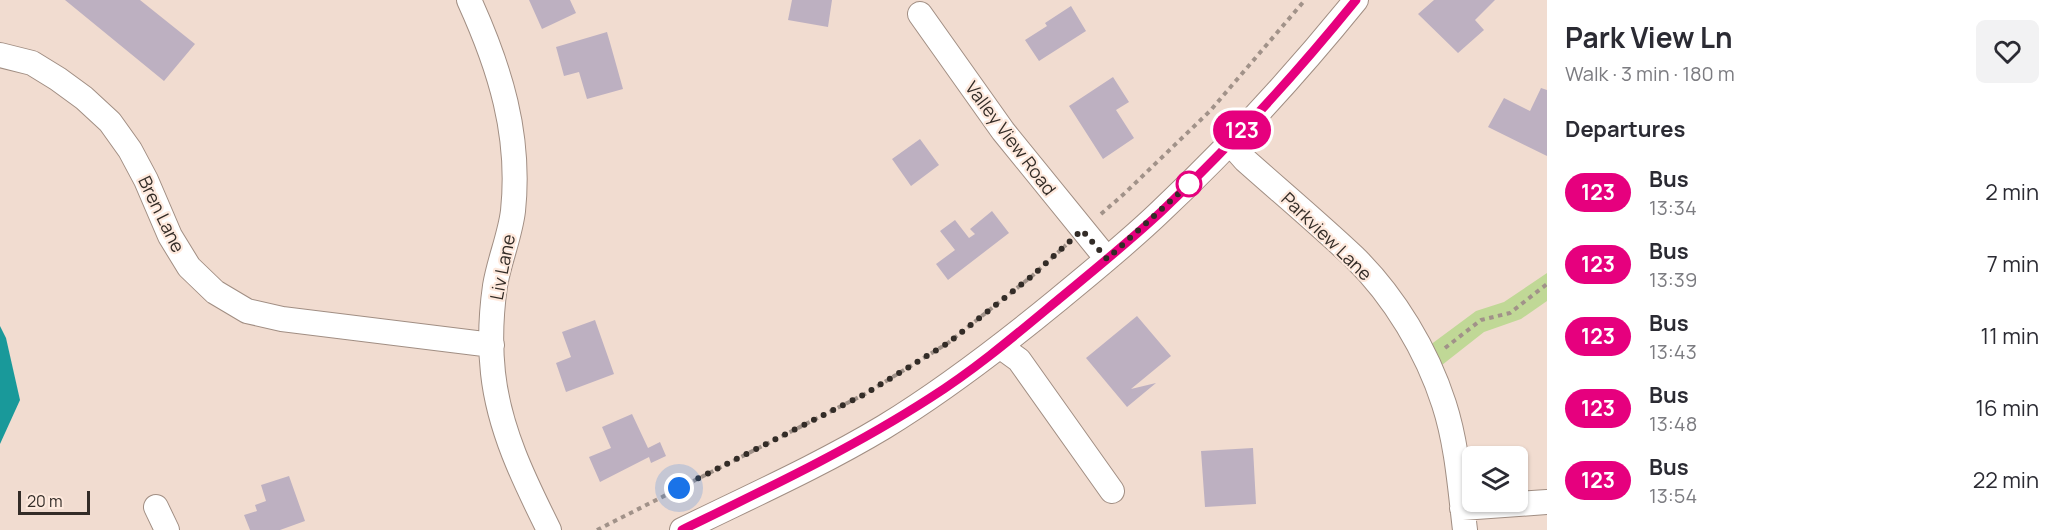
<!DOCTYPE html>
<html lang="en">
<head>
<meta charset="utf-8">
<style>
	body { margin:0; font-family:Manrope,sans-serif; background:#f2f2f3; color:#2b2b33; height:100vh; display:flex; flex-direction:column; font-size:22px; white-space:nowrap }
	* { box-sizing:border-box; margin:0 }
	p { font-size:20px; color:#7c7c81 }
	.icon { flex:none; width:33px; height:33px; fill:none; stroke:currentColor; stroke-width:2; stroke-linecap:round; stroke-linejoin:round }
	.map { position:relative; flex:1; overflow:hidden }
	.drawer { display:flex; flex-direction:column; background:#fff; width:510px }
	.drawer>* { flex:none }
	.badge { padding:0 12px; border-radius:20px; font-size:21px; line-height:39px }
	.tools { position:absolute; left:1462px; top:446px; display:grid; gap:12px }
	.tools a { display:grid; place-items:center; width:66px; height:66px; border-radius:9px; background:#fff; box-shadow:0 2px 4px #0004; font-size:30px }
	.scale { position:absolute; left:18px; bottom:15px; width:72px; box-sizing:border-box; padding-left:6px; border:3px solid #332c27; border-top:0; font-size:16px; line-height:21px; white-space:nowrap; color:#332c27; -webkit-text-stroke:4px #fee9dd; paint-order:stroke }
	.you { position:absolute; width:30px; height:30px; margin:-15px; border:4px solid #fff; border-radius:50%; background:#1a73e8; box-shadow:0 0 0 9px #1a73e833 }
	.map>.badge { position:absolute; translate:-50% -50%; box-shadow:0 0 0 3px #fff }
	h2 { padding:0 18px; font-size:22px; line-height:54px }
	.round { display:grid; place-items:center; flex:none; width:63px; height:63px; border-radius:9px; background:#f2f2f3 }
	.summary { display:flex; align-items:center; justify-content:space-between; height:102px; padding:0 18px }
	h1 { font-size:28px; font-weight:700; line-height:45px }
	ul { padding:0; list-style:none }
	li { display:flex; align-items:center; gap:18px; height:72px; padding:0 18px }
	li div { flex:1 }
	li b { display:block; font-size:22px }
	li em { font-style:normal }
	li .badge { min-width:66px; font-weight:700; text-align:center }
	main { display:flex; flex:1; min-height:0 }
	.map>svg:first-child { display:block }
</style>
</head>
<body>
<main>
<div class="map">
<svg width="1547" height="530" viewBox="0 0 1547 530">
	<rect width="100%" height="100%" fill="#f1dcd0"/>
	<!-- green -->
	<path fill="#c0d896" d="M 1547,273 L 1547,301 L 1521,319 L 1484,332 L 1442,365 L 1422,351 L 1476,311 L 1504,302 Z"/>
	<!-- water -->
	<path fill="#19999a" d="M 0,326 L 6,338 L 20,400 L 0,444 Z"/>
	<!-- building -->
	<path fill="#bdb0c1" d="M 65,0 L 140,0 L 195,44 L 164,81 Z
		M 529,0 L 570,0 L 576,13 L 542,29 Z
		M 792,0 L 832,0 L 828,27 L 788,20 Z
		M 1434,0 L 1495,0 L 1475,20 L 1484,30 L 1458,53 L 1418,14 Z
		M 1071,6 L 1086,31 L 1039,61 L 1025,40 L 1047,26 L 1045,23 Z
		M 607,32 L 623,89 L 587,99 L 579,72 L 564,76 L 556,47 Z
		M 1113,77 L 1129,102 L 1116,110 L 1134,138 L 1103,159 L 1069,106 Z
		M 1541,88 L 1547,90 L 1547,156 L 1488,127 L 1504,98 L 1530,111 Z
		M 920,139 L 939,165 L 911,186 L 892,159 Z
		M 992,211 L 1009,233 L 948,280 L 936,264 L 955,250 L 940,231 L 955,220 L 969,238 L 975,234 L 970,229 Z
		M 1137,316 L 1171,356 L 1131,389 L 1156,383 L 1127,407 L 1086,358 Z
		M 595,320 L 614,374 L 566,392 L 556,363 L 571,357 L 562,332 Z
		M 632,414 L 648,448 L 660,442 L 666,456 L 651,463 L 649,457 L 600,482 L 589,457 L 611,448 L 602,427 Z
		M 1253,448 L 1256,504 L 1205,507 L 1201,451 Z
		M 289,476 L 305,521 L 280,530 L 250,530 L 244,515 L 257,511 L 255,505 L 266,501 L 261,485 Z"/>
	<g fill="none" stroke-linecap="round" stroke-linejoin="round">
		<defs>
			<path id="minor" d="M 469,0 C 500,68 521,135 513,211 C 510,236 499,261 495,286 C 491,314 490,345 493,373 C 499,429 524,480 549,530
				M 920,14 L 1003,131 L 1107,259
				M 0,55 L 32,63 L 58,79 L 84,98 L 110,122 L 130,150 L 146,180 L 170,236 L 189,267 L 215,292 L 247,311 L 282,319 L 492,345
				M 1230,143 L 1245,160 C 1281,192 1319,224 1354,257 C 1394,296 1427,351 1444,404 C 1457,444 1460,488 1465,530
				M 1001,347 L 1019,360 L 1112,491
				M 156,507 L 167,530
				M 1462,508 L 1547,502
				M 682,530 C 749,497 819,466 884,427 C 946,389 1003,345 1059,299 C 1094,270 1130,241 1162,210 C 1232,144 1296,74 1356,0"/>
		</defs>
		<!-- minor casing -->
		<use href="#minor" stroke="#a18e83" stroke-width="26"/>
		<!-- path -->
		<path stroke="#a19289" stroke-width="4" stroke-dasharray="4.5 4.5" stroke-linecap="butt" d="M 1101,214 L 1125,193 L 1210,111 L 1305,0
			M 1445,348 L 1481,320 L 1510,313 L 1547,284
			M 597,530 L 865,394 L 948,343 L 1032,276 L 1066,245"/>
		<!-- minor -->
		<use href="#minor" stroke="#fff" stroke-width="24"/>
	</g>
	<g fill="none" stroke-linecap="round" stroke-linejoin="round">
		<defs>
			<path id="line" d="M 682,530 C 766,489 851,449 930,398 C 976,369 1018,333 1059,299 C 1094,270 1130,241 1163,210 C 1232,144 1296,74 1356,0"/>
		</defs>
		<!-- line casing -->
		<use href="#line" stroke="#fff" stroke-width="14"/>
		<!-- line -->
		<use href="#line" stroke="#e6007e" stroke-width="9"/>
		<!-- walk -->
		<path stroke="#332c27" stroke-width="6" stroke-dasharray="0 10.8" d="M 679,488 L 865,394 L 948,343 L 1032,276 L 1082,230 L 1107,259 L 1189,184"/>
	</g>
	<!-- markers -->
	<circle fill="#fff" stroke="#e6007e" stroke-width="3" cx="1189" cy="184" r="12"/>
	<g text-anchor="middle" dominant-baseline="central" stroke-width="4.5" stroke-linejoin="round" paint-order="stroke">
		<!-- street labels -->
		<g font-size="18" fill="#332c27" stroke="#fee9dd">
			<text transform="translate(1011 138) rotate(53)">Valley View Road</text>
			<text transform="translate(162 214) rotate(64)">Bren Lane</text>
			<text transform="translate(1327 236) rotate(44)">Parkview Lane</text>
			<text transform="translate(502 267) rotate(-79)">Liv Lane</text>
		</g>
	</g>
</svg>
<div class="tools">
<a><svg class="icon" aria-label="layers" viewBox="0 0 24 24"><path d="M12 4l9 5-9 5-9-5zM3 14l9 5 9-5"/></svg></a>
</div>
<div class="scale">20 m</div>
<div class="you" style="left:679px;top:488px"></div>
<b class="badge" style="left:1242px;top:130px;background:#e6007e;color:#fff">123</b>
</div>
<section class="drawer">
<div class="summary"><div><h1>Park View Ln</h1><p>Walk · 3 min · 180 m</p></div><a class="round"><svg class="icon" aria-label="heart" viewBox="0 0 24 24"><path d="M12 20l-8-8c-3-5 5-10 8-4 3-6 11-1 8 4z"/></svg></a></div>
<h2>Departures</h2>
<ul>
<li><span class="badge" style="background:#e6007e;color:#fff">123</span><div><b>Bus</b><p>13:34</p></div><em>2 min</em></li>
<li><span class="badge" style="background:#e6007e;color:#fff">123</span><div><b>Bus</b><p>13:39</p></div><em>7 min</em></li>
<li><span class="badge" style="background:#e6007e;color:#fff">123</span><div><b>Bus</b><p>13:43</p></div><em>11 min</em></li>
<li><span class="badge" style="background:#e6007e;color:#fff">123</span><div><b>Bus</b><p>13:48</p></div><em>16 min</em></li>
<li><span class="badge" style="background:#e6007e;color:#fff">123</span><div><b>Bus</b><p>13:54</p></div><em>22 min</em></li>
</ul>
</section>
</main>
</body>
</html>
